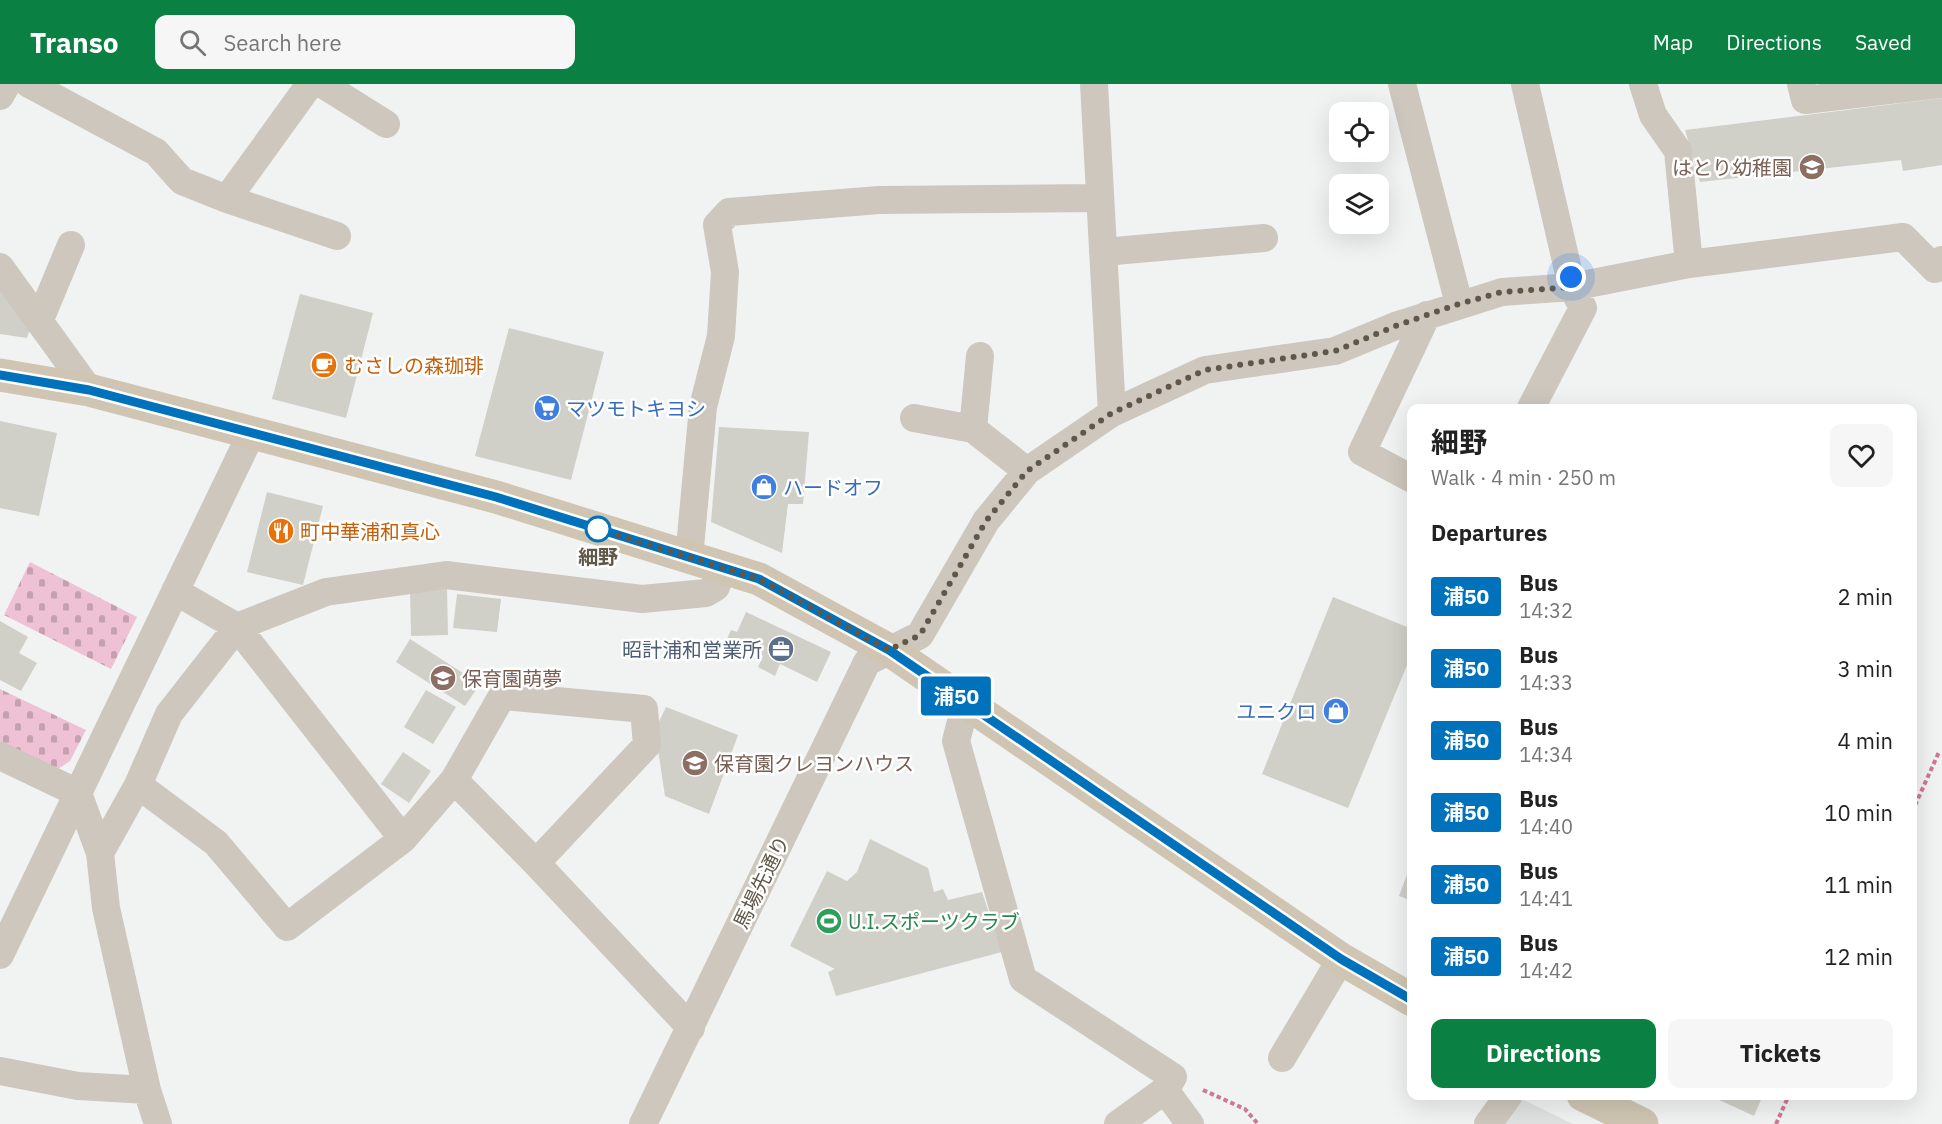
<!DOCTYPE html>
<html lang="en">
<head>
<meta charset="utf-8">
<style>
	body { margin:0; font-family:"IBM Plex Sans","Noto Sans JP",sans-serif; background:#f6f6f6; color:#222; height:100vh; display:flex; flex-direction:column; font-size:22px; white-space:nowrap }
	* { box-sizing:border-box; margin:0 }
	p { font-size:20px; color:#767676 }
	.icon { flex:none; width:33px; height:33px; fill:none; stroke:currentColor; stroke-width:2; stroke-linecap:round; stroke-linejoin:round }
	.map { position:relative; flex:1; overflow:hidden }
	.details { position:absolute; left:1407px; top:320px; width:510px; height:696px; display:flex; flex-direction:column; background:#fff; border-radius:12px; box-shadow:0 6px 24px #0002 }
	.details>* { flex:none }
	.badge { padding:0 12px; border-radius:4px; font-size:21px; line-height:39px }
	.buttons { position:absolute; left:1329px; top:18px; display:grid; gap:12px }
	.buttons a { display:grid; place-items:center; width:60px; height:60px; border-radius:12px; background:#fff; box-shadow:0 6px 24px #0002; font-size:30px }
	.you { position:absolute; width:30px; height:30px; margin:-15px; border:4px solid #fff; border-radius:50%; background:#1a73e8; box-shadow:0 0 0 9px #1a73e833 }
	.map>.badge { position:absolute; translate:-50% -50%; box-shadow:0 0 0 3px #fff }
	h2 { padding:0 24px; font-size:22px; line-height:54px }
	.round { display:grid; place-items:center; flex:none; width:63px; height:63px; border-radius:12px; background:#f6f6f6 }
	.overview { display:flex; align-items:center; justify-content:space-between; height:102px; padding:0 24px }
	h1 { font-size:28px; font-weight:700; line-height:45px }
	.cta { display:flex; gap:12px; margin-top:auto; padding:12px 24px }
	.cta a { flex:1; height:69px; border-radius:12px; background:#0b8043; color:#fff; font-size:24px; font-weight:700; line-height:69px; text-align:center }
	.cta a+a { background:#f6f6f6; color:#222 }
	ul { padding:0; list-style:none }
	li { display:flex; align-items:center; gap:18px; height:72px; padding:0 24px }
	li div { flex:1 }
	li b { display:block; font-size:22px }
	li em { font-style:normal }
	li .badge { min-width:66px; font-weight:700; text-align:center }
	header { display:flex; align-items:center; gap:36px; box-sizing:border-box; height:84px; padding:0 30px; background:#0b8043; color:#fff }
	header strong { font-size:28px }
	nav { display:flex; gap:33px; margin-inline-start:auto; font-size:21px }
	.search { width:420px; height:54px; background:#f6f6f6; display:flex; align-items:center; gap:15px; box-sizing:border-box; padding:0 21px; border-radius:12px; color:#767676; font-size:22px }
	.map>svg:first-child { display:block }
</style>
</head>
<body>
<header>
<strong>Transo</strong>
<div class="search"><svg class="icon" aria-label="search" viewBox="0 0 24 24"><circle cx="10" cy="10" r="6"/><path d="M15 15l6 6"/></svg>Search here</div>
<nav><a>Map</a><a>Directions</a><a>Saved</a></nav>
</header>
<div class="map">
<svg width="1942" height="1040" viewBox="0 0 1942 1040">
	<defs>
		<pattern id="cemetery-stones" width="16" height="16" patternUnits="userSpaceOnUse" patternTransform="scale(1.5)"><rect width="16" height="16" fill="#efc1d5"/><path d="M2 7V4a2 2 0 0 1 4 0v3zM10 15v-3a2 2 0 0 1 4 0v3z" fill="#c5a0af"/></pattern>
	</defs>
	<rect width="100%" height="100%" fill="#f1f3f3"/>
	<!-- education -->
	<path fill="#e0e2e1" d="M 1520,1014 L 1573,1040 L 1500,1040 Z"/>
	<!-- cemetery -->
	<path fill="url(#cemetery-stones)" d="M 30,478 L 137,533 L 111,585 L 4,531 Z
		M 0,605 L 86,646 L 70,677 L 55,687 L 0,661 Z"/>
	<!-- building -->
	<path fill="#d0cfc8" d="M 1942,14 L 1942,81 L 1903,87 L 1901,76 L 1700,98 L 1685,46 Z
		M 0,203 L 30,245 L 27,254 L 0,250 Z
		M 300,210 L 373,229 L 346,334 L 272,315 Z
		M 509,244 L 604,268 L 571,396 L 475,372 Z
		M 0,337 L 57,349 L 39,432 L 0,424 Z
		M 719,343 L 809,348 L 803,420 L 788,420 L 782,469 L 711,438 Z
		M 267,408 L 323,422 L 303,501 L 247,488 Z
		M 447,504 L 448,551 L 411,552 L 410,505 Z
		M 457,510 L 501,515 L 497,548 L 453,544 Z
		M 1333,513 L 1412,545 L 1412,569 L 1348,724 L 1262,690 Z
		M 746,528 L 831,568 L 817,598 L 780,580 L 775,592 L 758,583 L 763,572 L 727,555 L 731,546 L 737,548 Z
		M 0,537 L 28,553 L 19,569 L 37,579 L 21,607 L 0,596 Z
		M 410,555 L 480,600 L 465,622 L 396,578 Z
		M 426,606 L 456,623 L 433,660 L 404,643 Z
		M 666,623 L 738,651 L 709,730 L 665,712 L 655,646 Z
		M 403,668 L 431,687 L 409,719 L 381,700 Z
		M 870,755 L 928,784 L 934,808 L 943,805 L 948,816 L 982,808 L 1002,868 L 836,912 L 828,888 L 835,885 L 790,862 L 827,787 L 847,797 L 857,788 Z
		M 1411,780 L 1412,780 L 1412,817 L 1399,812 Z
		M 1717,1011 L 1763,1011 L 1754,1032 L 1715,1014 Z"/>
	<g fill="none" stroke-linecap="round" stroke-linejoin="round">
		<!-- path -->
		<path stroke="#cd7994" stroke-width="4" stroke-dasharray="4.5 3" stroke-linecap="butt" d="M 1912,728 L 1939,668
			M 1203,1006 L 1245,1025 L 1258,1040
			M 1776,1040 L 1789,1011"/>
		<!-- minor -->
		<path stroke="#cdc7bd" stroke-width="28" d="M 29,0 L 156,68 L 182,97 L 227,115 L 337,152
			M 322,0 L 386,40
			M 1094,0 L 1112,329
			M 1402,0 L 1459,220
			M 1525,0 L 1572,203 L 1583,224 L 1531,324
			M 1643,0 L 1653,31 L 1678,67 L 1689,180
			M 1801,0 L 1805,16 L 1941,0
			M 0,12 L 7,0
			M 227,115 L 310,0
			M 1103,168 L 1264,154
			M 0,183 L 89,306
			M 39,238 L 71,161
			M 914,334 L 973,345 L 980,272
			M 973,345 L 1027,387
			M 1412,395 L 1362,368 L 1427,231
			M 689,474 L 703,323 L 721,252 L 725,188 L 717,141 L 729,128 L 879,116 L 1100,114
			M 175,507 L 237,543 L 403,755
			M 966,618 L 956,657 L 1023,895 L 1173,993 L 1165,1006 L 1118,1040
			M 0,672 L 78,709 L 100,769 L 106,824 L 147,1006 L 158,1040
			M 454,696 L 536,779 L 691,944
			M 138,701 L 216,759 L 287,843 L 403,755 L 454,696 L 502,612 L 644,625 L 647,661 L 536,779
			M 100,769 L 138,701 L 169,630 L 237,543 L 326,508 L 446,491 L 642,515 L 706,509 L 716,503 L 723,484
			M 0,871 L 251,350
			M 1282,974 L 1341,875
			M 0,987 L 78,1002 L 147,1006
			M 1165,1006 L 1190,1040
			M 643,1040 L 867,578 L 920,551 L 986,437 L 1027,387 L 1112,329 L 1205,286 L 1335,267 L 1398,241 L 1502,208 L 1572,203 L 1689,180 L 1903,153 L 1935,185 L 1942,176
			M 1488,1040 L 1509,1011"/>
		<!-- major -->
		<path stroke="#cfc5b2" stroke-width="33" d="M 0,291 L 89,306 L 496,413 L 759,495 L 889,566 L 1341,875 L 1412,916
			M 1583,1011 L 1642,1040"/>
	</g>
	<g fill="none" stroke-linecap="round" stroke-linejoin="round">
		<defs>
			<path id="line" d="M 0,291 L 89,306 L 496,413 L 759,495 L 889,566 L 1341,875 L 1412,916"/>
		</defs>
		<!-- line casing -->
		<use href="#line" stroke="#fff" stroke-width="14"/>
		<!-- line -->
		<use href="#line" stroke="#0072bc" stroke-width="9"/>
		<!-- walk -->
		<path stroke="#5f5749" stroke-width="6" stroke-dasharray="0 10.8" d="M 598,445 L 759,495 L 889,566 L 920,551 L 986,437 L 1027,387 L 1112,329 L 1205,286 L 1335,267 L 1398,241 L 1459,220 L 1502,208 L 1572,203 L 1571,193"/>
	</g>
	<!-- icons -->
	<defs>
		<symbol id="school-disc" viewBox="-11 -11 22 22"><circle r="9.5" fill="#8d6e63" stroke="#fff"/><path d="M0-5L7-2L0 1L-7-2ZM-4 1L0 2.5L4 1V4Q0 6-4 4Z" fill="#fff"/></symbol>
		<symbol id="cafe-disc" viewBox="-11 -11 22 22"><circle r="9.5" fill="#e8710a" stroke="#fff"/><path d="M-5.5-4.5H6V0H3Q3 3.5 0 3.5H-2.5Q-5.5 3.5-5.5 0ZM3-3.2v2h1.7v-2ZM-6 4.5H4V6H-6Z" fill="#fff"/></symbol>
		<symbol id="supermarket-disc" viewBox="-11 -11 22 22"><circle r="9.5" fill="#3f7fe0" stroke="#fff"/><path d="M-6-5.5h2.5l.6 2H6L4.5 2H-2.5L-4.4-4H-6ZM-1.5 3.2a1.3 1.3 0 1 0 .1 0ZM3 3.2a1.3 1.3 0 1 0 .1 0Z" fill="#fff"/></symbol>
		<symbol id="shop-disc" viewBox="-11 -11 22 22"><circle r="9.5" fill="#3f7fe0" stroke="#fff"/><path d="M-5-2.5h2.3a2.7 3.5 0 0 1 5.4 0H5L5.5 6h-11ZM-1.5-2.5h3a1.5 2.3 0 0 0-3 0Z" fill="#fff"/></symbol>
		<symbol id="restaurant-disc" viewBox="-11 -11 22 22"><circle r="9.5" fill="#e8710a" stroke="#fff"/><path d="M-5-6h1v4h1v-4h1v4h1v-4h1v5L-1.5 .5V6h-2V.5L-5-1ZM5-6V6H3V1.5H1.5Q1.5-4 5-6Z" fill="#fff"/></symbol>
		<symbol id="office-disc" viewBox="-11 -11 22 22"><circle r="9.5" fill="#5c6f8a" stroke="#fff"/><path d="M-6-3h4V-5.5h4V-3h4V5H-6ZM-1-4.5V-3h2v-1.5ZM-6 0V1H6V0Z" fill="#fff"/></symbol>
		<symbol id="stadium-disc" viewBox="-11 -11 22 22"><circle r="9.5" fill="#2e9e5b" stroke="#fff"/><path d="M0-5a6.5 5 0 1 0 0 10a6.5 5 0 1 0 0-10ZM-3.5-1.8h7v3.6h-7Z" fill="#fff"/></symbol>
	</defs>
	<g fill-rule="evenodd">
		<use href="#school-disc" x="1797" y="68" width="30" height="30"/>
		<use href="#cafe-disc" x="309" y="266" width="30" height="30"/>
		<use href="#supermarket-disc" x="532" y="309" width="30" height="30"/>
		<use href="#shop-disc" x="749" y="388" width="30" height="30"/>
		<use href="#restaurant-disc" x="266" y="432" width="30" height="30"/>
		<use href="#office-disc" x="766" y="550" width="30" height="30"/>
		<use href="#school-disc" x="428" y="579" width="30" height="30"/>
		<use href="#shop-disc" x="1321" y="612" width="30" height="30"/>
		<use href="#school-disc" x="680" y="664" width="30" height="30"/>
		<use href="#stadium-disc" x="814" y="822" width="30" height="30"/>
	</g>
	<!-- markers -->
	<circle fill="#fff" stroke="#0072bc" stroke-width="3" cx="598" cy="445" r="12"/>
	<g text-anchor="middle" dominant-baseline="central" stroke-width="5" stroke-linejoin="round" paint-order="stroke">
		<!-- education labels -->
		<g font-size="20" fill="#785e54" stroke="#fff" text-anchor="start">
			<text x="1792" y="83" text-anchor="end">はとり幼稚園</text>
			<text x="462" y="594">保育園萌夢</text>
			<text x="714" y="679">保育園クレヨンハウス</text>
		</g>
		<!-- food labels -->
		<g font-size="20" fill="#c56008" stroke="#fff" text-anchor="start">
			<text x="344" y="281">むさしの森珈琲</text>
			<text x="300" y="447">町中華浦和真心</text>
		</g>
		<!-- shop labels -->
		<g font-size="20" fill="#366cbe" stroke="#fff" text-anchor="start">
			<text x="566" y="324">マツモトキヨシ</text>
			<text x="783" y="403">ハードオフ</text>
			<text x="1316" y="627" text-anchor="end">ユニクロ</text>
		</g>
		<!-- stop labels -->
		<g font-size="20" font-weight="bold" fill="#5f5749" stroke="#fff">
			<text x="598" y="472">細野</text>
		</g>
		<!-- service labels -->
		<g font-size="20" fill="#4e5e75" stroke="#fff" text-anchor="end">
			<text x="762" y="565">昭計浦和営業所</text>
		</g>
		<!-- street labels -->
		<g font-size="20" fill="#5f5749" stroke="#fff">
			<text transform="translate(761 798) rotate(-64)">馬場先通り</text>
		</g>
		<!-- leisure labels -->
		<g font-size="20" fill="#27864d" stroke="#fff" text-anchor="start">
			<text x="848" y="837">U.I.スポーツクラブ</text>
		</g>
	</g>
</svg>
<div class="buttons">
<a><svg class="icon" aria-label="locate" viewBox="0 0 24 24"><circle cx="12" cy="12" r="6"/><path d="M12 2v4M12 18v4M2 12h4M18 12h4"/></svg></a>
<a><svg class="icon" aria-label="layers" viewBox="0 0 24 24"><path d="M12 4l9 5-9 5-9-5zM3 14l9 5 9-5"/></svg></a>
</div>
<div class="you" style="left:1571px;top:193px"></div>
<b class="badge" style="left:956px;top:612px;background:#0072bc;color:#fff">浦50</b>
<section class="details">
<div class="overview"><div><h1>細野</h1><p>Walk · 4 min · 250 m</p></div><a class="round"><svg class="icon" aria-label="heart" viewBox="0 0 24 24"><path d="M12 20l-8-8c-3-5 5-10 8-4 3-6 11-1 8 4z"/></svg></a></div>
<h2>Departures</h2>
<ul>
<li><span class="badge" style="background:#0072bc;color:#fff">浦50</span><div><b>Bus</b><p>14:32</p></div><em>2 min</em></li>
<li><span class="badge" style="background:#0072bc;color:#fff">浦50</span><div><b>Bus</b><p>14:33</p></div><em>3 min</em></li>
<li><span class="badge" style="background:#0072bc;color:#fff">浦50</span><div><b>Bus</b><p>14:34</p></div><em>4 min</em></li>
<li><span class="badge" style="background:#0072bc;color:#fff">浦50</span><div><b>Bus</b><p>14:40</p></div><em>10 min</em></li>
<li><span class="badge" style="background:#0072bc;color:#fff">浦50</span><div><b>Bus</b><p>14:41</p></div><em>11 min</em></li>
<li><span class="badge" style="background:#0072bc;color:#fff">浦50</span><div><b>Bus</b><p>14:42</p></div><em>12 min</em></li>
</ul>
<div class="cta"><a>Directions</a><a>Tickets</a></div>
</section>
</div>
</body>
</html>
